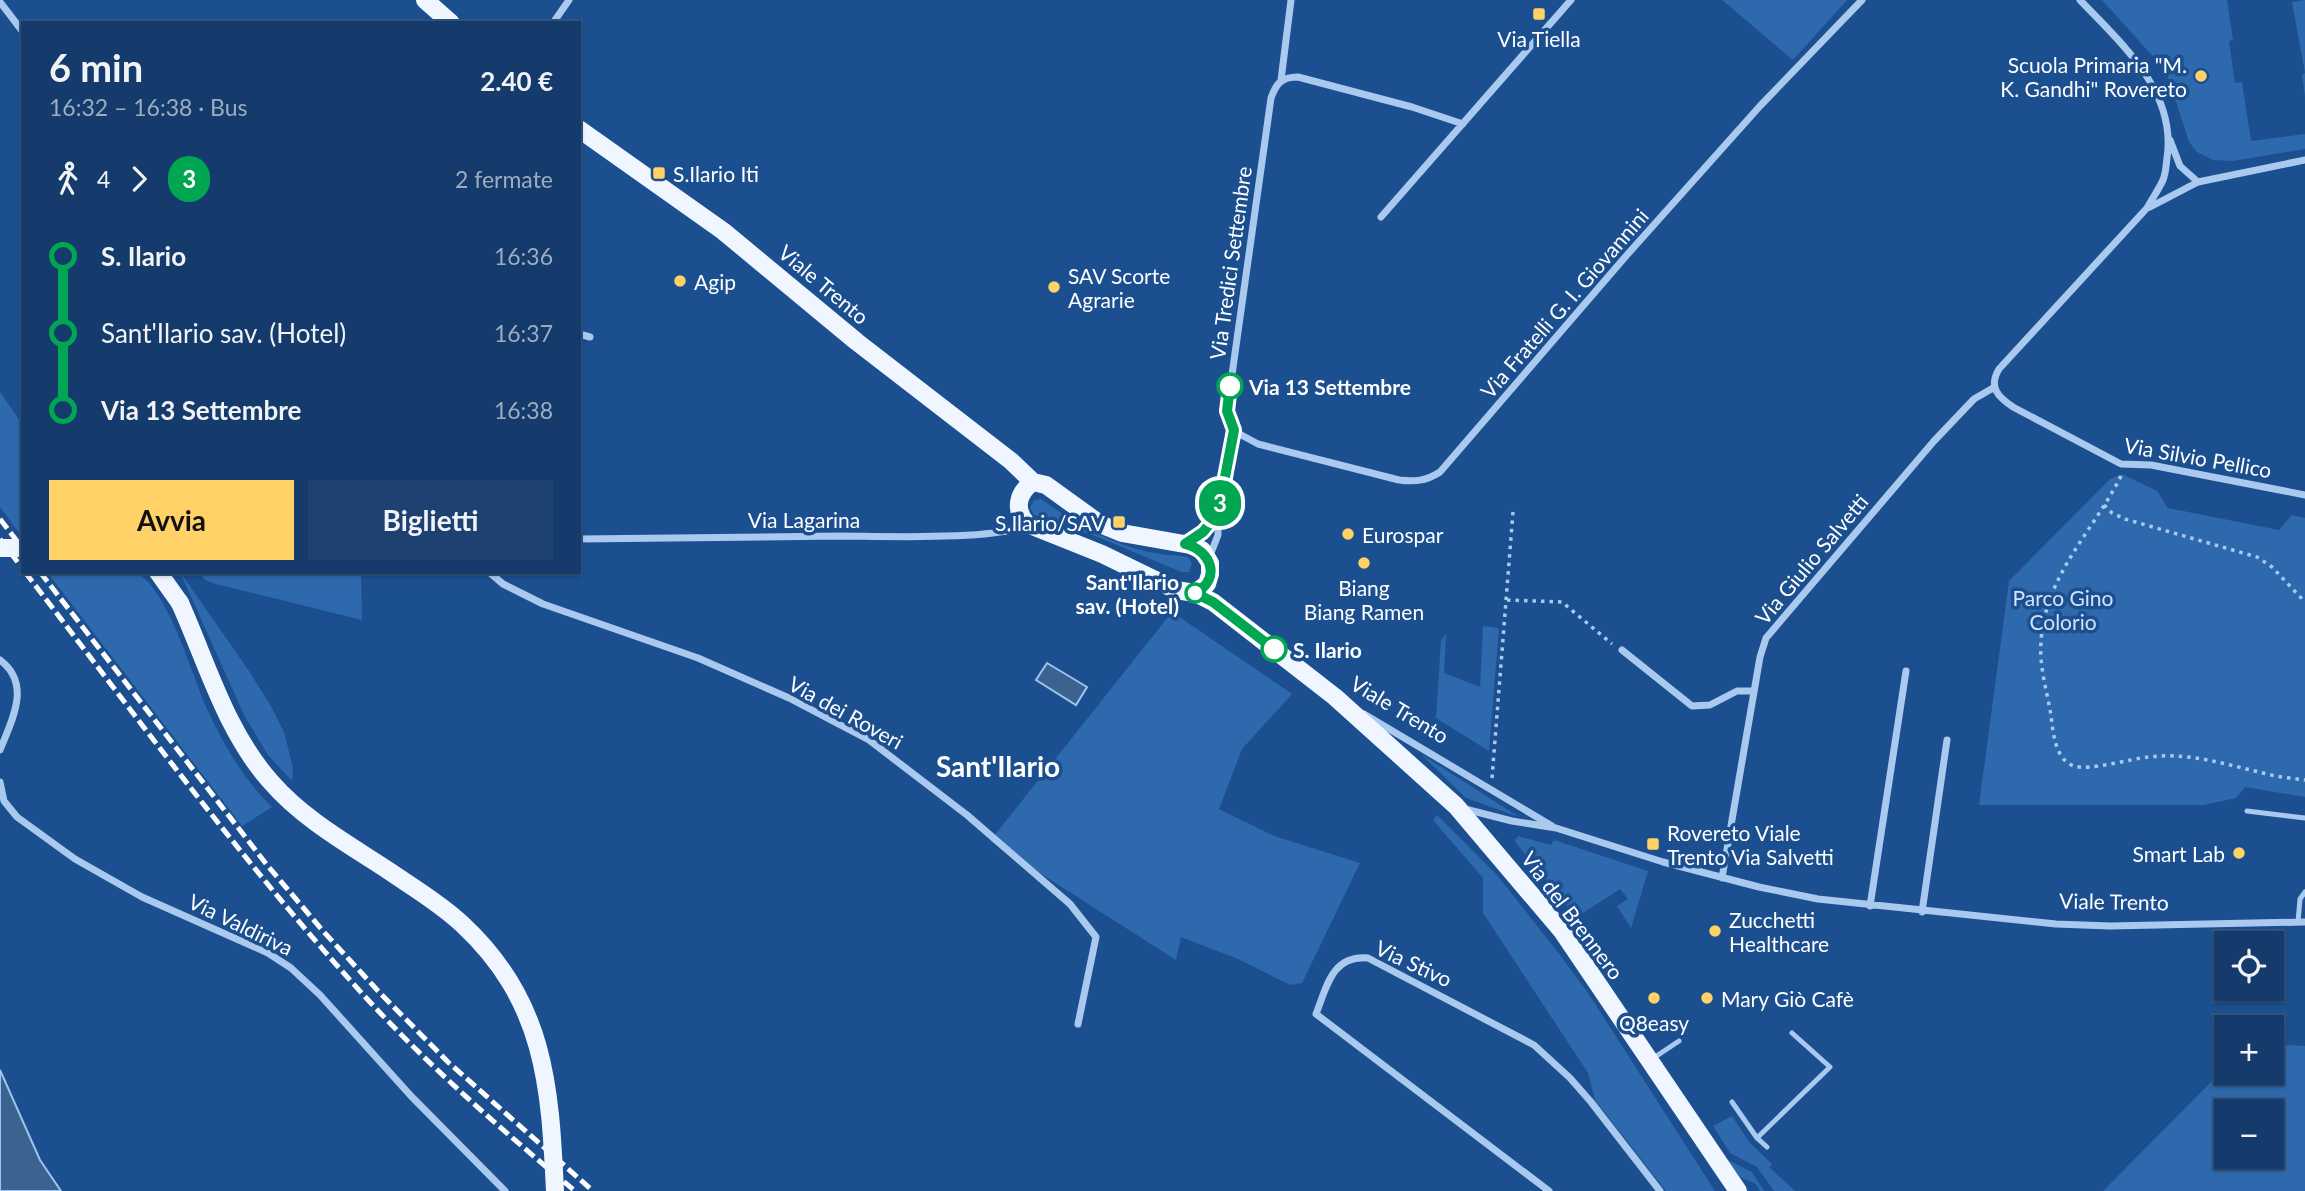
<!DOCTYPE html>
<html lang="it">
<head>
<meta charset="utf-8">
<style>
	body { margin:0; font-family:Lato,sans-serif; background:#1d4271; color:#f1f3f6; height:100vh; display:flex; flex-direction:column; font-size:26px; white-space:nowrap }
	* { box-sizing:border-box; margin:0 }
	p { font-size:23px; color:#9dadc1 }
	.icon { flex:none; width:38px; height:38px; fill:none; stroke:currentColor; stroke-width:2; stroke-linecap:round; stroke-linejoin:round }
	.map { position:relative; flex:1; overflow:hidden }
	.side { position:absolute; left:21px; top:21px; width:560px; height:553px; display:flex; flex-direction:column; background:#143b6b; border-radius:0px; box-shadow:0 2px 5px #0004,0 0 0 2px #33557e }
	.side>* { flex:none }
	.badge { padding:0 14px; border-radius:23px; font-size:24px; line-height:46px }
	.buttons { position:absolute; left:2214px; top:931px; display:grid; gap:14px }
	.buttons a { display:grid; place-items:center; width:70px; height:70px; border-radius:0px; background:#143b6b; box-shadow:0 2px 5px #0004,0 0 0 2px #33557e; font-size:35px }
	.map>.badge { position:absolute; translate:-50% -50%; box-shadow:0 0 0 4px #fff }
	.legs { display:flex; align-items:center; gap:10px; height:77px; padding:0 28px; font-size:23px }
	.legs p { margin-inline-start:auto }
	.overview { display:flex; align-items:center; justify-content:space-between; height:119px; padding:0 28px }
	h1 { font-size:38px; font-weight:700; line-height:52px }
	.primary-button { display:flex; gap:14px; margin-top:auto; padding:14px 28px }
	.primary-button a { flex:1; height:80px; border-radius:0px; background:#ffd166; color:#111; font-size:28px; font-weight:700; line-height:80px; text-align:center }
	.primary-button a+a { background:#1d4271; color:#f1f3f6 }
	ul { padding:0 28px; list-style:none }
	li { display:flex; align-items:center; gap:24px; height:77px; font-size:26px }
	li i { display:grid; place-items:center; width:10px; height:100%; margin:0 9px; background:currentColor }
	li i::after { content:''; width:18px; height:18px; margin:-9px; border:5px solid; border-radius:50%; background:#143b6b }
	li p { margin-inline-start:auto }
	li:first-child i { background:linear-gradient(#0000 50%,currentColor 0) }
	li:last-child i { background:linear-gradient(currentColor 50%,#0000 0) }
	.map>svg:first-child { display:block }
</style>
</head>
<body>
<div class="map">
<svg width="2305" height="1191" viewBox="0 0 2305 1191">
	<rect width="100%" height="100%" fill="#1b4f8f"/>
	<!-- green -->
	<path fill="#2e69ad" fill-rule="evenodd" d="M 1722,0 L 1847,0 L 1793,60 Z
		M 2102,0 L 2227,0 L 2233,40 L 2229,41 L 2235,83 L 2242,82 L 2251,141 L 2305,134 L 2305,149 L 2233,161 L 2213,160 L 2197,152 L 2189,142 L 2166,71 Z
		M 2305,0 L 2305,97 L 2302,74 L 2305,73 L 2292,2 Z
		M 0,392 L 23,425 L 23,533 L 19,533 L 0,507 Z
		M 2122,474 L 2157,491 L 2168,508 L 2279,530 L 2292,515 L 2305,518 L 2305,797 L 2245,787 L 2236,798 L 2204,805 L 1979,805 L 2009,581 L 2110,479 Z
		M 1041,499 C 1076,524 1106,542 1149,552 C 1162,555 1175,555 1188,557 L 1192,563 L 1189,572 L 1181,572 L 1103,539 L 1034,515 L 1030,508 L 1034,500 Z
		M 47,572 L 136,572 C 169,591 191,673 207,709 C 224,745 243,779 272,807 L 242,826 Z
		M 180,572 L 249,671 L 272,708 L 284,732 L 293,768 L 292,781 L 268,755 L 244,715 Z
		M 199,572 L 361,572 L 362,620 L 216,584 L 205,580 Z
		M 1172,612 L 1292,694 L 1242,749 L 1219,809 L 1274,836 L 1360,863 L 1302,983 L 1290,985 L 1238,959 L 1181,937 L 1176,960 L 990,841 Z
		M 1483,626 L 1499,628 L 1489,751 L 1436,718 L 1441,641 L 1446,634 L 1444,673 L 1480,687 Z
		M 1421,754 L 1519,817 L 1466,798 Z
		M 1437,815 L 1497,875 L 1560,955 L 1588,993 L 1715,1191 L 1666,1191 L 1595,1100 L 1588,1073 L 1483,913 L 1483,878 L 1433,820 Z
		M 1518,836 L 1551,845 L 1554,840 L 1648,871 L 1631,928 L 1617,906 L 1628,899 L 1620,889 L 1577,917 L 1575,916 L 1516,843 L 1515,840 Z
		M 2272,1044 L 2305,1046 L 2305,1191 L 2103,1191 L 2213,1080 L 2226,1072 L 2272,1073 ZM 2226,1111 L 2272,1111 L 2272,1157 L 2226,1157 Z
		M 1732,1116 L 1750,1143 L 1772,1164 L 1769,1167 L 1795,1191 L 1774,1191 L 1757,1167 L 1730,1153 L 1713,1126 Z
		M 1728,1160 L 1752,1172 L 1764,1191 L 1760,1191 L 1756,1184 L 1740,1177 Z"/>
	<!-- water -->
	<path fill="#3c6290" stroke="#9cc4f0" stroke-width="2" d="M 1047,663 L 1087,687 L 1076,705 L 1036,680 Z
		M 0,1070 L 40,1160 L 61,1191 L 0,1191 Z"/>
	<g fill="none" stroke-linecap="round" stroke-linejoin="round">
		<!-- path -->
		<path stroke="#a9c9ee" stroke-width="3.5" stroke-dasharray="3.5 5" stroke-linecap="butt" d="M 2121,476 C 2093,532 2045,575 2041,642 C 2039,665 2047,692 2051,715 C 2053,732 2055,760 2074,766 C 2088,771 2131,759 2148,757 C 2188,752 2225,764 2263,773 C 2276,777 2291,778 2305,780
			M 2104,505 L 2112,513 L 2125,519 L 2257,557 L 2272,567 L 2305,602
			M 1507,600 L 1562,602 L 1612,644
			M 1492,778 L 1513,512"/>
		<!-- service -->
		<path stroke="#a9c9ee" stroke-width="5" d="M 2247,811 L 2305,818
			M 2298,922 L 2300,899 L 2305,892
			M 1652,1059 L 1679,1041
			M 1732,1102 L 1757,1138
			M 1767,1147 L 1757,1138 L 1830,1067 L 1792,1033"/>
		<!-- minor -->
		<path stroke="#a9c9ee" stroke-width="7" d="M 2080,0 C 2122,44 2177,92 2167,158 C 2166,165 2166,173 2163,180 C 2159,189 2152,199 2147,208 L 1999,369 C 1988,387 1998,397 2013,407 L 2121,464 L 2151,465 L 2305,495
			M 0,2 L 23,32
			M 553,23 L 569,0
			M 1281,80 L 1291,0
			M 2170,140 L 2180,166 L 2198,182
			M 2150,207 L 2198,182 L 2305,160
			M 1381,217 L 1571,0
			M 579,334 L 590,337
			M 1234,431 L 1258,444 L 1399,480 C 1415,482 1426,481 1440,472 L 1626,256 L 1760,106 L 1862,0
			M 579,539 C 667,538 754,537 841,536 C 877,536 1003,541 1027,524
			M 1189,542 L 1203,532 L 1217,514
			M 1209,558 L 1218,535 L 1218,514 L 1234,431 L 1227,410 L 1271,98 C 1276,84 1281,77 1298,77 L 1412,107 L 1463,124
			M 489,572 L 503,584 L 543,604 L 698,658 L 789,698 L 869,740 L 967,815 L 1070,904 L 1096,937 L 1078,1024
			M 1622,650 L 1692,706 L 1710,705 L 1737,691 L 1754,691
			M 0,660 C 32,684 12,720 0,750
			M 1364,714 L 1552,826
			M 0,782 L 4,801 L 17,817 L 75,859 L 142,897 L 268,953 L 291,968 L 320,995 L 411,1096 L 505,1191
			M 1465,809 L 1512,821 L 1556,828 L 1663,862 L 1759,887 L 1818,899 L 2056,924 L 2110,926 L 2305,922
			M 1722,878 L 1760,657 L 1766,638 L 1934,441 L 1974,399 L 1993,388
			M 1870,906 L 1906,671
			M 1922,912 L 1947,740
			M 1549,1191 L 1316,1014 C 1327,986 1332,955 1368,958 L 1534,1045 L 1570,1078 L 1591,1102 L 1660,1191"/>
		<!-- primary -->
		<path stroke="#f0f6ff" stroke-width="18" d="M 425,0 L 451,23
			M 579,129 L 723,231 L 857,342 L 1011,461 L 1033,482
			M 1033,482 L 1046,485 L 1100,524 L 1122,533 L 1190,545 L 1202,550 L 1210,563 L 1210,574 L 1207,584 L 1195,593 L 1176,590 L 1102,554 L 1027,524 C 1014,510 1017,493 1033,482 Z
			M 158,572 L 180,603
			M 1195,593 L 1213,602 L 1335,697 L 1456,806 L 1562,931 L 1738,1191"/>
		<!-- rail -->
		<path stroke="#fff" stroke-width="5" stroke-dasharray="12 5" stroke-linecap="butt" d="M 0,519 L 23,549
			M 0,539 L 23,569
			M 25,572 C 137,717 245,866 369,1001 C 432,1069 503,1131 575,1191
			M 40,572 L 267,865 L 323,931 L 379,992 L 448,1062 L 593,1191"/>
		<!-- primary-bridge -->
		<path stroke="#f0f6ff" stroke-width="18" d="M 0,548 L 23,548
			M 180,603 C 207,663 226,732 271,782 C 303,819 348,844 389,871 C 414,888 441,904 462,924 C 545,1001 550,1085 555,1191"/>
	</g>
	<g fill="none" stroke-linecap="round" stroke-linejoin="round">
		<defs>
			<path id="line-1" d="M 1230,386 L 1227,411 L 1234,430 L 1218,514 L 1203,532 L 1185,544 C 1211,550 1222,579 1195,593 L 1213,602 L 1274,649"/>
		</defs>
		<!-- line-1 casing -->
		<use href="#line-1" stroke="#fff" stroke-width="16"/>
		<!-- line-1 -->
		<use href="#line-1" stroke="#00a651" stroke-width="10"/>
	</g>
	<!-- markers -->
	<g fill="#ffd166" stroke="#1b4f8f" stroke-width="2.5">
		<rect x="1532" y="7" width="14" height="14" rx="3.5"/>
		<circle cx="2201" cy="76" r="7"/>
		<rect x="652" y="166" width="14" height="14" rx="3.5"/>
		<circle cx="680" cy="281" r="7"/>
		<circle cx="1054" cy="287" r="7"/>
		<rect x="1112" y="515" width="14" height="14" rx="3.5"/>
		<circle cx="1348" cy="534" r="7"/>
		<circle cx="1364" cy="563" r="7"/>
		<rect x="1646" y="837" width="14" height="14" rx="3.5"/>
		<circle cx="2239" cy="853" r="7"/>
		<circle cx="1715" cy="931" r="7"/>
		<circle cx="1654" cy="998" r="7"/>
		<circle cx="1707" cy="998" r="7"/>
	</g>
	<g fill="#fff" stroke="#00a651" stroke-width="3.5">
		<circle cx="1230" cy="386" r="12"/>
		<circle cx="1195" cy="593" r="9"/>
		<circle cx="1274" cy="649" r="12"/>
	</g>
	<g text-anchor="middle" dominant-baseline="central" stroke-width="7" stroke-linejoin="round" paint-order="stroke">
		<!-- poi labels -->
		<g font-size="21" fill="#fff" stroke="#1b4f8f" text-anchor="start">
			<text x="1539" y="38" text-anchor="middle">Via Tiella</text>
			<text x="2187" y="64" text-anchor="end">Scuola Primaria "M.<tspan x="2187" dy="24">K. Gandhi" Rovereto</tspan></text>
			<text x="673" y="173">S.Ilario Iti</text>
			<text x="1068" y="275">SAV Scorte<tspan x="1068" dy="24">Agrarie</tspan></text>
			<text x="694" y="281">Agip</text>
			<text x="1105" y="522" text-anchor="end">S.Ilario/SAV</text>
			<text x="1362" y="534">Eurospar</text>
			<text x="1364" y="587" text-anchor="middle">Biang<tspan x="1364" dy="24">Biang Ramen</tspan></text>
			<text x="1667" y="832">Rovereto Viale<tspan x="1667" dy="24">Trento Via Salvetti</tspan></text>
			<text x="2225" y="853" text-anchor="end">Smart Lab</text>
			<text x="1729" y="919">Zucchetti<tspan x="1729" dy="24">Healthcare</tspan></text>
			<text x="1721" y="998">Mary Giò Cafè</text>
			<text x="1654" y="1022" text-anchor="middle">Q8easy</text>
		</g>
		<!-- street labels -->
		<g font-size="21" fill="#fff" stroke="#1b4f8f">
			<text transform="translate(1230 263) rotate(-82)">Via Tredici Settembre</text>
			<text transform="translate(824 284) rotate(40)">Viale Trento</text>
			<text transform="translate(1564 303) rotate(-49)">Via Fratelli G. I. Giovannini</text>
			<text transform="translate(2198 457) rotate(10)">Via Silvio Pellico</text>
			<text x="804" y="519">Via Lagarina</text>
			<text transform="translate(1811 559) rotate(-50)">Via Giulio Salvetti</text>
			<text transform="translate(1400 709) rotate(31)">Viale Trento</text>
			<text transform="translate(846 712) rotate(29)">Via dei Roveri</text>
			<text transform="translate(2114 901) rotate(1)">Viale Trento</text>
			<text transform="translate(1573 915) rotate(53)">Via del Brennero</text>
			<text transform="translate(241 924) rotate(26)">Via Valdiriva</text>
			<text transform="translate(1414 963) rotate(25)">Via Stivo</text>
		</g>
		<!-- stop labels -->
		<g font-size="21" font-weight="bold" fill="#fff" stroke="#1b4f8f" text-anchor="start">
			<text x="1249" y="386">Via 13 Settembre</text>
			<text x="1179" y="581" text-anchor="end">Sant'Ilario<tspan x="1179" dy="24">sav. (Hotel)</tspan></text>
			<text x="1293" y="649">S. Ilario</text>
		</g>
		<!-- park labels -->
		<g font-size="21" fill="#cfe3fa" stroke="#1b4f8f">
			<text x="2063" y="597">Parco Gino<tspan x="2063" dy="24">Colorio</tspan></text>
		</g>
		<!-- district labels -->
		<g font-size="28" font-weight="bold" fill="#fff" stroke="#1b4f8f">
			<text x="998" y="766">Sant'Ilario</text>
		</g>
	</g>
</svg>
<div class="buttons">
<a><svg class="icon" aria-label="locate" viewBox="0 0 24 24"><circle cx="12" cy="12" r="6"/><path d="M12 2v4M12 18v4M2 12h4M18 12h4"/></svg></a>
<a>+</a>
<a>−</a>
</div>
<b class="badge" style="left:1220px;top:503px;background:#00a651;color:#fff">3</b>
<section class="side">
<div class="overview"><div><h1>6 min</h1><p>16:32 – 16:38 · Bus</p></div><b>2.40 €</b></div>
<div class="legs"><svg class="icon" aria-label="walk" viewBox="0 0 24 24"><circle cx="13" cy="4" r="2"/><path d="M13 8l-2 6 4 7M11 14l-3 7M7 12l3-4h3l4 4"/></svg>4<svg class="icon" aria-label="forward" viewBox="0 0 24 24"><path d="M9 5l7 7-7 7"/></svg><b class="badge" style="background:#00a651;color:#fff">3</b><p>2 fermate</p></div>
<ul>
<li><i style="color:#00a651"></i><b>S. Ilario</b><p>16:36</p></li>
<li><i style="color:#00a651"></i><span>Sant'Ilario sav. (Hotel)</span><p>16:37</p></li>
<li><i style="color:#00a651"></i><b>Via 13 Settembre</b><p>16:38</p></li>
</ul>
<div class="primary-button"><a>Avvia</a><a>Biglietti</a></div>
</section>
</div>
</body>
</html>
